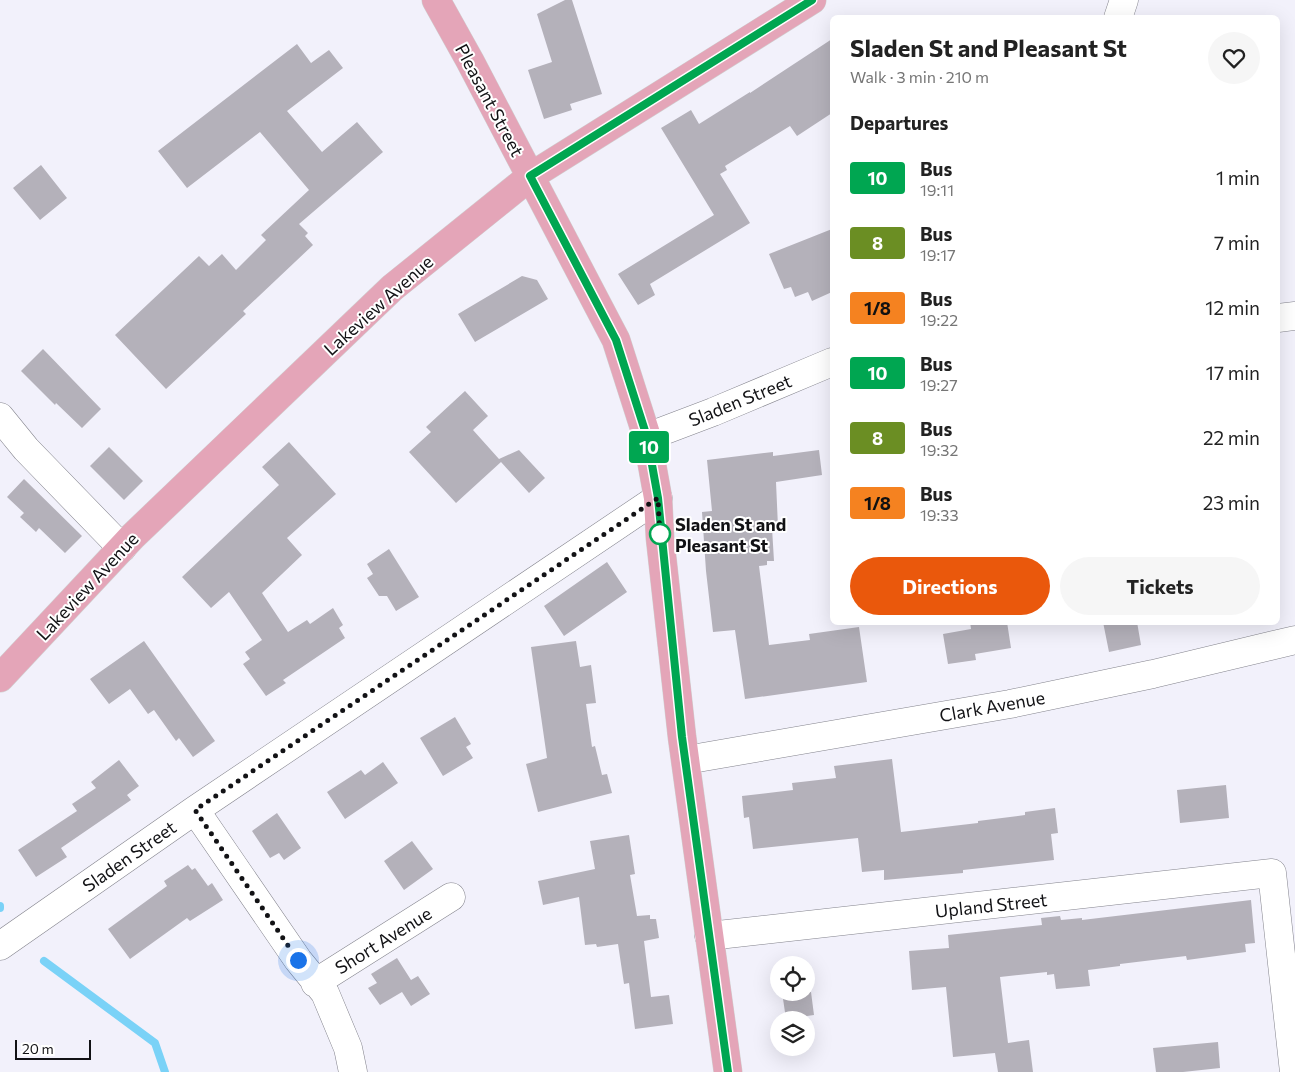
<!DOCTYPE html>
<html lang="en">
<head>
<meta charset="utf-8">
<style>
	body { margin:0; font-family:Commissioner,sans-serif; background:#f6f6f6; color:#222; height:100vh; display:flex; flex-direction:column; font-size:19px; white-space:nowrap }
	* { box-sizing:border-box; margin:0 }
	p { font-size:16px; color:#767676 }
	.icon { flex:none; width:28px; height:28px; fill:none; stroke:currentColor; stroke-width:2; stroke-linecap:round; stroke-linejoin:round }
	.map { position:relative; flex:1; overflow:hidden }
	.drawer { position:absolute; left:830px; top:15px; width:450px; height:610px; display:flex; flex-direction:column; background:#fff; border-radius:8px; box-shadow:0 5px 20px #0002 }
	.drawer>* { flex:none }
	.badge { padding:0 10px; border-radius:4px; font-size:18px; line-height:32px }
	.tools { position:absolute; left:770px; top:956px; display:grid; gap:10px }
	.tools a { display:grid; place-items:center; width:45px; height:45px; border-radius:50%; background:#fff; box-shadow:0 5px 20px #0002; font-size:25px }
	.scale { position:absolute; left:15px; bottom:12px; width:76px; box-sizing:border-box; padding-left:5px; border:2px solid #121215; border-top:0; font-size:14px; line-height:18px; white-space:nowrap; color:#121215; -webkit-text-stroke:4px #fff; paint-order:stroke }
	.you { position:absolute; width:25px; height:25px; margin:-12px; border:4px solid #fff; border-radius:50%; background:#1a73e8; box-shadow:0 0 0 8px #1a73e833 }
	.map>.badge { position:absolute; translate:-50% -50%; box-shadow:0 0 0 2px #fff }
	h2 { padding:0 20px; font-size:19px; line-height:45px }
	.round { display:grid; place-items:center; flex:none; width:52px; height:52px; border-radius:26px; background:#f6f6f6 }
	.overview { display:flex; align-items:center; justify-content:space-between; height:85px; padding:0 20px }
	h1 { font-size:24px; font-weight:700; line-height:38px }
	.cta { display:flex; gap:10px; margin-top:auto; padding:10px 20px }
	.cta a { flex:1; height:58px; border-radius:30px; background:#ea580c; color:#fff; font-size:20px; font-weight:700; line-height:58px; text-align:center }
	.cta a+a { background:#f6f6f6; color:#222 }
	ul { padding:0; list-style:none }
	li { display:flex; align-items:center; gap:15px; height:65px; padding:0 20px }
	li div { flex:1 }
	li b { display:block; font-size:19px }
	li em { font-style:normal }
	li .badge { min-width:55px; font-weight:700; text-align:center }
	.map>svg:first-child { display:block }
</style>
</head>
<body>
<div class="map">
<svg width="1295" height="1072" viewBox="0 0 1295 1072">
	<rect width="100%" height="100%" fill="#f2f1fb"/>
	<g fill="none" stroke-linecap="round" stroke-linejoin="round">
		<!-- stream -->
		<path stroke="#7ad2f7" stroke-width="8" d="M 0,906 L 0,908
			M 44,961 L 155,1043 L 165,1072"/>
	</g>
	<!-- building -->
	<path fill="#b4b1ba" d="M 565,0 L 572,0 L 602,94 L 570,104 L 572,110 L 544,119 L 528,70 L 552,62 L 537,14 Z
		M 832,39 L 832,113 L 797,136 L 790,126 L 725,166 L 727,170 L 720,174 L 750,223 L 650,284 L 655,295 L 638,305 L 618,274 L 714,215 L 661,128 L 691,110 L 699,124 L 750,92 L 750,93 Z
		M 297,44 L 311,63 L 329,50 L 343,68 L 287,111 L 322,152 L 357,122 L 383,152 L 299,224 L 308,233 L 305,236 L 313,245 L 243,311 L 246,314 L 166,389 L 115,335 L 199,256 L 209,266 L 222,254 L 236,270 L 266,240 L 261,235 L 309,190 L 260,132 L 187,188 L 158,151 Z
		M 41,165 L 67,198 L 40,220 L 13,188 Z
		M 832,229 L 832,292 L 812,301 L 808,292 L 795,297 L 791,287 L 784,289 L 769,254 Z
		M 522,276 L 537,280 L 548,299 L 475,342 L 458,314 Z
		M 43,349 L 101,409 L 82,428 L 56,403 L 55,405 L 21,371 Z
		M 465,391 L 488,416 L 473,430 L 499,459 L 519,450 L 545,478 L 529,493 L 501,462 L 456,503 L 409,452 L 431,432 L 426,427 Z
		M 289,442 L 336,494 L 287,538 L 302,555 L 262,593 L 288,632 L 307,620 L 310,624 L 333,608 L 343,625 L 339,628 L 345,638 L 283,680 L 286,683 L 266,696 L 243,664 L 250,659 L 245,652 L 262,640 L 229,592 L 211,608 L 182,577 L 279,485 L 262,467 Z
		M 109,447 L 143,481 L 124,500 L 90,466 Z
		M 819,450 L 822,475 L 776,482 L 778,527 L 772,528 L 774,561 L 767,561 L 767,565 L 759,566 L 769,645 L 810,640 L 809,634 L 859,627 L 867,682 L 745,699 L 735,630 L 713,632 L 706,571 L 702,512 L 712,511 L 707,460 L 773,452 L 773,456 Z
		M 24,479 L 82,536 L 65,553 L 39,528 L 36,532 L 20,517 L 24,513 L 7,497 Z
		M 389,549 L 419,597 L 396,611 L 387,596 L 379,596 L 367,578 L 373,574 L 367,564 Z
		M 607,562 L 627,592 L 564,636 L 544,606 Z
		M 970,622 L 1007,622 L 1011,648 L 975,654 L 976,660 L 948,664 L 943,634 L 971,629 Z
		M 1103,622 L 1137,622 L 1141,645 L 1109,652 Z
		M 144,641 L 215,741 L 193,757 L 179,738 L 176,741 L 154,710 L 148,714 L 130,689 L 109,704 L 90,679 Z
		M 576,641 L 580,667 L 591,665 L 596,703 L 586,704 L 592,747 L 595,746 L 602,775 L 607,774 L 612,793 L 538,812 L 526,764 L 547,758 L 531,647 Z
		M 455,717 L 471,744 L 466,747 L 473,758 L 443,776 L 420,738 Z
		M 892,759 L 901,832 L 978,823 L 978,821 L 1025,815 L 1025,812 L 1055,808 L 1058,833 L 1051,834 L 1054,860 L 963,870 L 963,873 L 884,880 L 884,870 L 862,872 L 858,838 L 753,849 L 749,817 L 744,818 L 742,796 L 793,790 L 792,783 L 836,778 L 834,766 Z
		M 119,760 L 139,786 L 127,795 L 131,800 L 61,848 L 67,857 L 36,877 L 18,850 L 77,811 L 72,804 L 96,788 L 91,782 Z
		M 383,762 L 398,783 L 345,819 L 327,792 L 361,770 L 365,775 Z
		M 1226,785 L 1229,818 L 1180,823 L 1177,790 Z
		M 277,813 L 301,848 L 284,860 L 279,853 L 270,858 L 252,831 Z
		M 629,835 L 635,874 L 630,875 L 637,916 L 650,915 L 650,919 L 656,919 L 659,938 L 644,941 L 651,997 L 669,995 L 673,1024 L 635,1029 L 629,983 L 624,984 L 618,944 L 597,947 L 596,944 L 585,945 L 579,897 L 543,905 L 538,881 L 595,869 L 590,841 Z
		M 412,841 L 433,869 L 404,890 L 384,861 Z
		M 188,865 L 192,870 L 195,868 L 208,886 L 212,883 L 223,900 L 190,921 L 187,918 L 130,959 L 108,929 L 167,886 L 164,881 Z
		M 1251,900 L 1255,943 L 1245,944 L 1246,952 L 1187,960 L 1186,956 L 1120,964 L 1120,966 L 1088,970 L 1090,986 L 1056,989 L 1054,974 L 1047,975 L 1047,972 L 1000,977 L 1008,1043 L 1029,1040 L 1033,1072 L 998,1072 L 995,1053 L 953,1057 L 946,987 L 912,990 L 909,951 L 949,948 L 948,935 L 1042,925 L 1041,918 L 1060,916 L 1061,920 L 1082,918 L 1082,920 Z
		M 397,958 L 411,980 L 418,976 L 430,994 L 411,1006 L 402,992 L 380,1005 L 368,988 L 377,983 L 371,974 Z
		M 782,992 L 811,992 L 814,1015 L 786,1019 Z
		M 1218,1042 L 1220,1068 L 1183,1072 L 1156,1072 L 1153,1048 Z"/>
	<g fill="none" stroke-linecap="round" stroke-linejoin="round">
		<defs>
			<path id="minor" d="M 1118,18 L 1124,0
				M 1278,318 L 1295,316
				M 0,417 L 26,449 L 122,548
				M 647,437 L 713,412 L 832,362
				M 686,760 L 1010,704 L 1153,674 L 1295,640
				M 195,810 L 298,960 L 325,993 L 348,1048 L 353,1072
				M 709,936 L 1272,873 L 1294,1072
				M 0,946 L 195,810 L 658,498
				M 315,983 L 451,897"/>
			<path id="major" d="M 436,0 L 470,61 L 616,340 L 647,437 L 658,498 L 660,538 L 682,737 L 728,1072
				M 0,678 L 132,537 L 392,288 L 531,176 L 812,0"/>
		</defs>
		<!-- minor casing -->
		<use href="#minor" stroke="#83838c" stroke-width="29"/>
		<!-- major casing -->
		<use href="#major" stroke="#d0d0d0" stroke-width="29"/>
		<!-- minor -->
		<use href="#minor" stroke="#fff" stroke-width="28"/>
		<!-- major -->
		<use href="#major" stroke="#e4a5b8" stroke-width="28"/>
	</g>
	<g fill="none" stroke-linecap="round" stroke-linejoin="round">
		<defs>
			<path id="line" d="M 728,1072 L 682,737 L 658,498 L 647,437 L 616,340 L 530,176 L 812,0"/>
		</defs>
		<!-- line casing -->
		<use href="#line" stroke="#fff" stroke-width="11"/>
		<!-- line -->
		<use href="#line" stroke="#00a651" stroke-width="8"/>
		<!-- walk -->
		<path stroke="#121215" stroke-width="5" stroke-dasharray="0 9" d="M 298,960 L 195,810 L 658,498 L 660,538 L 660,534"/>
	</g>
	<!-- markers -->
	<circle fill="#fff" stroke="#00a651" stroke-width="2.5" cx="660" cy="534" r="10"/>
	<g text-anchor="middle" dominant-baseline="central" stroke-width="4" stroke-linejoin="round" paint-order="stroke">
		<!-- street labels -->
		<g font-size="18" fill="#121215" stroke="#fff">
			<text transform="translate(490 100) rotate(62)">Pleasant Street</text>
			<text transform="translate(378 305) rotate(-42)">Lakeview Avenue</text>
			<text transform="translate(740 400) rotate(-22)">Sladen Street</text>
			<text transform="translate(87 586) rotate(-47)">Lakeview Avenue</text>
			<text transform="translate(992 706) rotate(-10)">Clark Avenue</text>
			<text transform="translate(129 856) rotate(-35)">Sladen Street</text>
			<text transform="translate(991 905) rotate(-6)">Upland Street</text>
			<text transform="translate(383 940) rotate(-32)">Short Avenue</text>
		</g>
		<!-- stop labels -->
		<g font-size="18" font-weight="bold" fill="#121215" stroke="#fff" text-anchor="start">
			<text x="675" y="524">Sladen St and<tspan x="675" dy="21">Pleasant St</tspan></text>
		</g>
	</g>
</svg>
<div class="tools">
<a><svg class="icon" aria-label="locate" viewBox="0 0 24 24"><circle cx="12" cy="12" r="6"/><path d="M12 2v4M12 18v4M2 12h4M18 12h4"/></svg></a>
<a><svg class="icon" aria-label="layers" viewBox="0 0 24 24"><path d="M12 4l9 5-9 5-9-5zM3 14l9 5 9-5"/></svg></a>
</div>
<div class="scale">20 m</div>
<div class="you" style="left:298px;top:960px"></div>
<b class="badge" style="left:649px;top:447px;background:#00a651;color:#fff">10</b>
<section class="drawer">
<div class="overview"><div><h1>Sladen St and Pleasant St</h1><p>Walk · 3 min · 210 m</p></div><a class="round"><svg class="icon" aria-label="heart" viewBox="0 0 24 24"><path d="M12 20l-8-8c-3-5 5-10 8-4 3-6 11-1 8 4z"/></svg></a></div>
<h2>Departures</h2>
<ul>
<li><span class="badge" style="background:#00a651;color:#fff">10</span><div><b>Bus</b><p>19:11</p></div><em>1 min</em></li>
<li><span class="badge" style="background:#6b8e23;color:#fff">8</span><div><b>Bus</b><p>19:17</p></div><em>7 min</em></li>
<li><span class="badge" style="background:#f58220;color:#111">1/8</span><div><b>Bus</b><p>19:22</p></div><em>12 min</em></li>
<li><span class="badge" style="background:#00a651;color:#fff">10</span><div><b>Bus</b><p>19:27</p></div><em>17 min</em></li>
<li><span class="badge" style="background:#6b8e23;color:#fff">8</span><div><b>Bus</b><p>19:32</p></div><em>22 min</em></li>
<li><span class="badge" style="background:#f58220;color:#111">1/8</span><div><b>Bus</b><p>19:33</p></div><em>23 min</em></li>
</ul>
<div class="cta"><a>Directions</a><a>Tickets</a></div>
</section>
</div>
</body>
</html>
